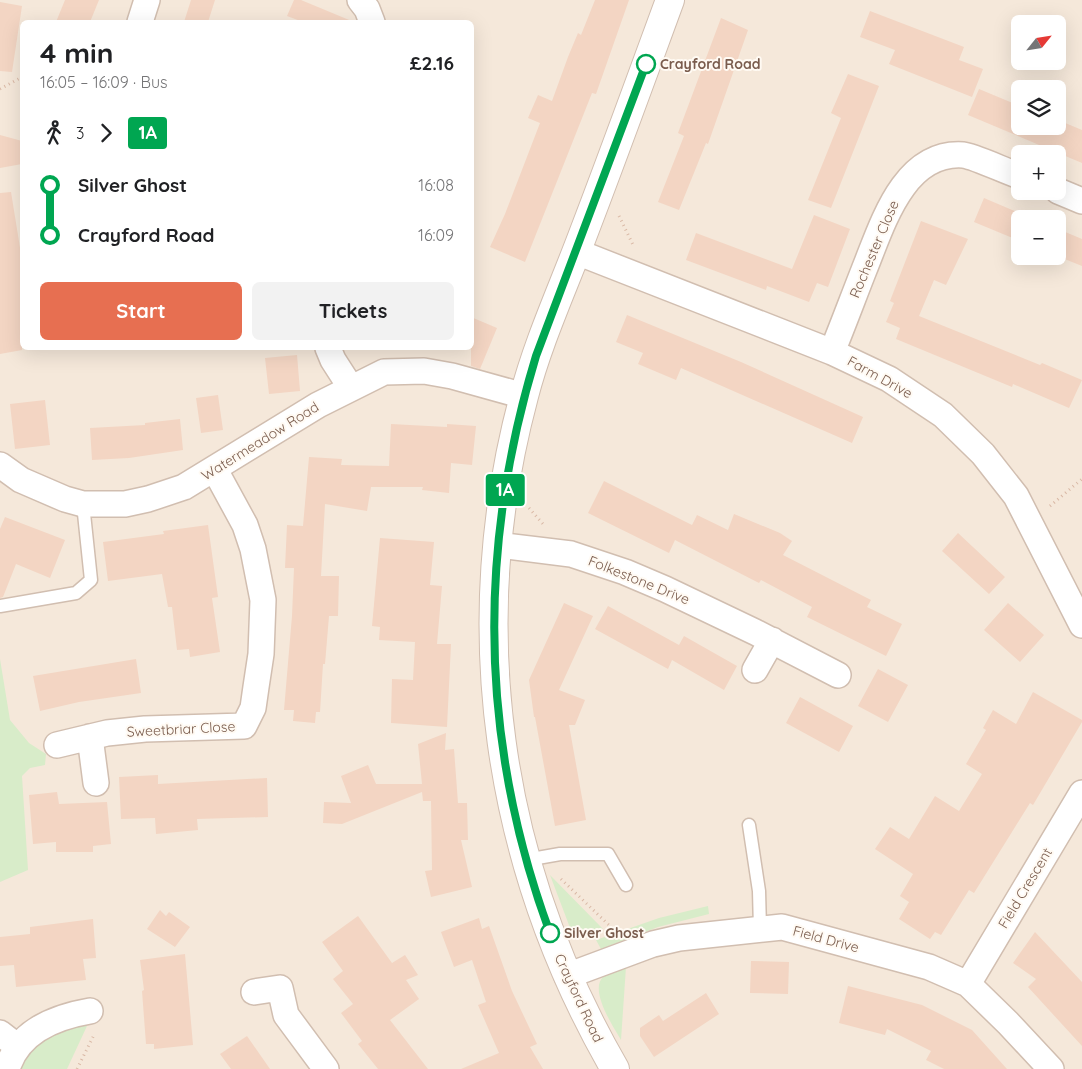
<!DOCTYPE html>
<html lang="en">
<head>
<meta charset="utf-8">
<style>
	body { margin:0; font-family:Quicksand,sans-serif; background:#f2f2f2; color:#202124; height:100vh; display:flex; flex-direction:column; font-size:19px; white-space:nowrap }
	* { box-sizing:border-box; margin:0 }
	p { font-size:16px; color:#757577 }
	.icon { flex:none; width:28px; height:28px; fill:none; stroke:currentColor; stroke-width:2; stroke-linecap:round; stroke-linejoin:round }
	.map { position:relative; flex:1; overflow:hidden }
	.drawer { position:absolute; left:20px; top:20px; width:454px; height:330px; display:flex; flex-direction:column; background:#fff; border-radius:8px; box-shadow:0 5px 20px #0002 }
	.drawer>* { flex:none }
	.badge { padding:0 10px; border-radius:4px; font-size:18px; line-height:32px }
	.needle { width:32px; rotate:60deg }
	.buttons { position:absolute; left:1011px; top:15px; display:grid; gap:10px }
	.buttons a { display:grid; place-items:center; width:55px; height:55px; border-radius:8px; background:#fff; box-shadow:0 5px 20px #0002; font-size:25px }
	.map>.badge { position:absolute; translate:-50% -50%; box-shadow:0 0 0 2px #fff }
	.legs { display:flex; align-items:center; gap:8px; height:55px; padding:0 20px; font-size:16px }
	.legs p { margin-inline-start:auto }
	.headline { display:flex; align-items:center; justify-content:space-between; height:85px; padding:0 20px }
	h1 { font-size:28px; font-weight:700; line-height:38px }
	.action { display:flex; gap:10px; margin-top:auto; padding:10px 20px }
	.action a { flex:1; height:58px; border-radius:8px; background:#e76f51; color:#fff; font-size:20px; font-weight:700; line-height:58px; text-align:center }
	.action a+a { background:#f2f2f2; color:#202124 }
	ul { padding:0 20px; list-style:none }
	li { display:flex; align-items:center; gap:18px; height:50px; font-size:19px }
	li i { display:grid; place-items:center; width:8px; height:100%; margin:0 6px; background:currentColor }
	li i::after { content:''; width:12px; height:12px; margin:-6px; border:4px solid; border-radius:50%; background:#fff }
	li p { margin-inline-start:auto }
	li:first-child i { background:linear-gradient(#0000 50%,currentColor 0) }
	li:last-child i { background:linear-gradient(currentColor 50%,#0000 0) }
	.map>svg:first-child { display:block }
</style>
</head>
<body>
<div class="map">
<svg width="1082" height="1069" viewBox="0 0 1082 1069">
	<rect width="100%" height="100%" fill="#fdf6ec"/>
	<!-- residential -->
	<path fill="#f5e8da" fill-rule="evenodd" d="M 0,0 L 1082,0 L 1082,1069 L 0,1069 ZM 22,22 L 471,22 L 471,348 L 22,348 ZM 1020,24 L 1058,24 L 1058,61 L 1020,61 ZM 1020,89 L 1058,89 L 1058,126 L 1020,126 ZM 1020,154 L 1058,154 L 1058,191 L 1020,191 ZM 1020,219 L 1058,219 L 1058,256 L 1020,256 Z"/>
	<!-- green -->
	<path fill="#d8ecc9" d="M 0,659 L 10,720 L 29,743 L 46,754 L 45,765 L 30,768 L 22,776 L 28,870 L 0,882 Z
		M 550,875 L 603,929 L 583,935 L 572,933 Z
		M 708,906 L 709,914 L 658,927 L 601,949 L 596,940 L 659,918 Z
		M 626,967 L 621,1040 C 613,1026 588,989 604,976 C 609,972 619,970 626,967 Z
		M 68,1026 L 87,1026 L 67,1069 L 19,1069 C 30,1048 47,1035 68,1026 Z"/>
	<!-- building -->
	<path fill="#f3d5c3" d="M 65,0 L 99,0 L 90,22 L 56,22 Z
		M 191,0 L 215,0 L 208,22 L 184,22 Z
		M 294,0 L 301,0 L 354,22 L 303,22 L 287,16 Z
		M 595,0 L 629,0 L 596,94 L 592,93 L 525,262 L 490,247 L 505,214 L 540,123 L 528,118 L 538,95 L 552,101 L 568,57 L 578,33 L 581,35 Z
		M 0,2 L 22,6 L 12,72 L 0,71 Z
		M 870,11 L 964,47 L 959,60 L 983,69 L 972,97 L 889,64 L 895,50 L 860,37 Z
		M 721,18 L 748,30 L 708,144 L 706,143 L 679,210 L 658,202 L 684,136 L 678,133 Z
		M 848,74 L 879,86 L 831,208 L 808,200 L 841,118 L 831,113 Z
		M 979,89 L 1020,106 L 1020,126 L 1058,126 L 1058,120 L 1082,130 L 1082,163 L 968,115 Z
		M 0,135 L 22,141 L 22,164 L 0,168 Z
		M 11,192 L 22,260 L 22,350 L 0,354 L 0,193 Z
		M 984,198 L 1033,219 L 1020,219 L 1020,241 L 974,222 Z
		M 814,215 L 850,229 L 828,287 L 817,283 L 809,302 L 767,286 L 766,290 L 686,260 L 696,233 L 792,269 Z
		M 921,221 L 968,239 L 946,285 L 934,280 L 919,316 L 1040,365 L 1042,363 L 1082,380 L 1069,408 L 1013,384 L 1012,387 L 896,339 L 900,328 L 886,322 L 894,303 L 890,301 Z
		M 1058,229 L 1082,239 L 1082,266 L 1057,256 Z
		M 627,315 L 741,362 L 863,417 L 852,443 L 681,368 L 676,380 L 638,364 L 643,353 L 616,342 Z
		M 471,317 L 497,328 L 480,369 L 471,366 Z
		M 297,355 L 300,391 L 269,394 L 265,358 Z
		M 218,395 L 223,430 L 201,433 L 196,398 Z
		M 45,400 L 50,445 L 15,449 L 10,404 Z
		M 180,419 L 183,450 L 129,458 L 92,460 L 90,428 L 145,425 L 145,423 Z
		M 391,424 L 447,427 L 447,424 L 476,426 L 472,465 L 451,463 L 449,493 L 422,490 L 423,487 L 371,487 L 367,511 L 325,504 L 321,576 L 339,576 L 338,616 L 329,616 L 325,664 L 323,664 L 320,712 L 316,712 L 315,723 L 293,721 L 294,710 L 284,710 L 292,616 L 294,568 L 285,568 L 287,525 L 303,526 L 309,457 L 342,459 L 341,465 L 389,466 Z
		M 604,481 L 692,525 L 697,515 L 728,530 L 734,514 L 780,533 L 792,541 L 783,555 L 871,600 L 867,607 L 902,624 L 886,656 L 807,617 L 812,607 L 761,580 L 759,583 L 675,540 L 669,553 L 588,513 Z
		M 5,517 L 65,540 L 50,578 L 16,564 L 3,597 L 0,598 L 0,529 Z
		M 208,525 L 218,597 L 212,598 L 220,652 L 190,657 L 189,649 L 177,650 L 172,607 L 168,607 L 162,574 L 108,581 L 103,542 L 164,534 L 163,531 Z
		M 958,533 L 1005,577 L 989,594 L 942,551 Z
		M 380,538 L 434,542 L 430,585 L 442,586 L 437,644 L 451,644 L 447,727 L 391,723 L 392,679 L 413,680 L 415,642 L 379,640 L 380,627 L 372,626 Z
		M 564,603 L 593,616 L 559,690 L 585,700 L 575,725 L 569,725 L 586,820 L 555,826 L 535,717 L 534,717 L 529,680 Z
		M 1008,603 L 1044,635 L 1020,662 L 984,630 Z
		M 608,606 L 679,645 L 684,636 L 737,666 L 724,690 L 672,660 L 668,669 L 595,629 Z
		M 136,659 L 141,693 L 79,702 L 40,711 L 33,676 Z
		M 878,669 L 908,685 L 888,722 L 858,706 Z
		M 1033,692 L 1082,720 L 1082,722 L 1033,805 L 1030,803 L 974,893 L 969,890 L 941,935 L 935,932 L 930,939 L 899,919 L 909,902 L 900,896 L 913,874 L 875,849 L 890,827 L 909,839 L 935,796 L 959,811 L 982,774 L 966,764 L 986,730 L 983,728 L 993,710 L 1016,724 Z
		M 800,697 L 853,726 L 839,752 L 786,723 Z
		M 446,733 L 445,750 L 454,749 L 458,803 L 467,803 L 468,840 L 461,840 L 472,887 L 431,897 L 425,871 L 432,870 L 431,801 L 423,801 L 422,792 L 342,824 L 323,823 L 324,802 L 351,803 L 341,776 L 368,765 L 376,784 L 422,784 L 418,744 Z
		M 158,775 L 158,784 L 267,778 L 268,817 L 197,819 L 198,830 L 156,834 L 155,818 L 121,819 L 119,777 Z
		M 57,792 L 59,804 L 107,802 L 111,844 L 93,846 L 93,852 L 56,852 L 56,842 L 33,844 L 29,795 Z
		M 160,910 L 166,916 L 169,912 L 190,927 L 175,947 L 147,929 Z
		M 358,916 L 392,963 L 405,955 L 418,975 L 406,980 L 419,999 L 390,1020 L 428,1069 L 378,1069 L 358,1044 L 362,1041 L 341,1013 L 353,1004 L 333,979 L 343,971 L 322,942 Z
		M 479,918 L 482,929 L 489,926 L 512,991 L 537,1044 L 530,1047 L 543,1069 L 461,1069 L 499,1053 L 478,1005 L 486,1002 L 472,960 L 454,967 L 441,932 Z
		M 93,919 L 96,958 L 83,959 L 86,980 L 16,987 L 14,965 L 0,966 L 0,937 L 30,934 L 30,927 Z
		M 1035,932 L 1082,982 L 1082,1046 L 1028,987 L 1036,979 L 1013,963 Z
		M 185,954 L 193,1045 L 154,1049 L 154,1044 L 146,1044 L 142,991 L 144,990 L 140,960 Z
		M 751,961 L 789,962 L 788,994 L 750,993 Z
		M 848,986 L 922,1005 L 972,1030 L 1007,1069 L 944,1069 L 926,1060 L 931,1051 L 887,1029 L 885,1035 L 839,1023 Z
		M 706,993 L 719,1014 L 654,1057 L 640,1036 L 640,1028 L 659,1015 L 663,1021 Z
		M 247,1036 L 270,1069 L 231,1069 L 220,1054 Z"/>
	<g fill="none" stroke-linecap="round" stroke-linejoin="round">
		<defs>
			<path id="service" d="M 0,606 L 76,593 L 91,580 L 83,504
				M 749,825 L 759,891 L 760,929
				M 526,860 L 560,854 L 608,854 L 626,885"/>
			<path id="minor" d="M 360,0 L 367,9 L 372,22
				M 140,22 L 147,0
				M 1058,191 L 1082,201
				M 577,252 L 832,352 L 889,379 L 943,415 L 983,454 L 1016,496 L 1082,625
				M 328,348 L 333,360 L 351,388
				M 832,352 C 843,325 853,298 864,270 C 882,226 903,151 963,155 C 974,156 1007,172 1020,176
				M 0,465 L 21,480 L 65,499 L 83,504 L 125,504 L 148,499 L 184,487 L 318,405 L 384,372 L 424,371 L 452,376 L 524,396
				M 498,545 L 571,554 L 625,572 L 665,589 L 755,632 L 838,675
				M 755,670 L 772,640
				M 90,737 L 96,783
				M 57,745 L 107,733 L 145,729 L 244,726 L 253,708 L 256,687 L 261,654 L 263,600 L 253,549 L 245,525 L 215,470
				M 567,976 L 653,944 L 679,938 L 782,927 L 929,967 L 968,984 L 1008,1023 L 1051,1069
				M 968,984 L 1082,793
				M 254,992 L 280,988 L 286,1015 L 326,1069
				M 0,1033 L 18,1047
				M 7,1069 C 18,1032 55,1017 90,1011"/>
			<path id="tertiary" d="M 615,1069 C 496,863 462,627 524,396 C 538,342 562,290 582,237 C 612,159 641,79 670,0"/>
		</defs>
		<!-- service casing -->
		<use href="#service" stroke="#d1beb0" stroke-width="15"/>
		<!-- minor casing -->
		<use href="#minor" stroke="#d1beb0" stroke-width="28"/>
		<!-- tertiary casing -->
		<use href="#tertiary" stroke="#d1beb0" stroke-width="30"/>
		<!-- path -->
		<path stroke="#d9b8a5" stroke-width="3" stroke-dasharray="1 4" stroke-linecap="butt" d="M 0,89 L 22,77
			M 619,216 L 634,247
			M 1050,506 L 1082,479
			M 529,508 L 543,524
			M 561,879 L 613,929
			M 77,1069 L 94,1035"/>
		<!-- service -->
		<use href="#service" stroke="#fff" stroke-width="12"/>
		<!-- minor -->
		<use href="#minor" stroke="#fff" stroke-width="25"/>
		<!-- tertiary -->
		<use href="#tertiary" stroke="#fff" stroke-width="28"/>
	</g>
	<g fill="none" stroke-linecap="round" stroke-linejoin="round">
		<defs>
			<path id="line-1" d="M 550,933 C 479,741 477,550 536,356 L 646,64"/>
		</defs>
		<!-- line-1 casing -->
		<use href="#line-1" stroke="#fff" stroke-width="11"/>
		<!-- line-1 -->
		<use href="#line-1" stroke="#00a651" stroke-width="8"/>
	</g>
	<!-- markers -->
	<g fill="#fff" stroke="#00a651" stroke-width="2.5">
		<circle cx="646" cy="64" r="9"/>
		<circle cx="550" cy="933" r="9"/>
	</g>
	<g text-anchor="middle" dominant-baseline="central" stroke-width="4" stroke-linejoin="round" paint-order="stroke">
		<!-- stop labels -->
		<g font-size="14" font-weight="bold" fill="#7a5c4d" stroke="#fffaf3" text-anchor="start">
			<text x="660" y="64">Crayford Road</text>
			<text x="564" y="933">Silver Ghost</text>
		</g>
		<!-- street labels -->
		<g font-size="14" fill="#7a5c4d" stroke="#fffaf3">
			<text transform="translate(874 249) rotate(-67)">Rochester Close</text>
			<text transform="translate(880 377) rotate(29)">Farm Drive</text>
			<text transform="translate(260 441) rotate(-32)">Watermeadow Road</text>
			<text transform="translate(639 580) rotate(22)">Folkestone Drive</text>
			<text transform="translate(181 729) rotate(-3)">Sweetbriar Close</text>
			<text transform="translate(1025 888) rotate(-59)">Field Crescent</text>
			<text transform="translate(826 939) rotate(15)">Field Drive</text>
			<text transform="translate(579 998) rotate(65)">Crayford Road</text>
		</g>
	</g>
</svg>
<div class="buttons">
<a><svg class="needle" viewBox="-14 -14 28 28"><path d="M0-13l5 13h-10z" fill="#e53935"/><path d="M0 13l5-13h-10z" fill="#757577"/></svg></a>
<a><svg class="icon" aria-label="layers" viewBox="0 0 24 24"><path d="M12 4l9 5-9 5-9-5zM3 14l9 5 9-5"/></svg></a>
<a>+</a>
<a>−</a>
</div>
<b class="badge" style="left:505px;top:490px;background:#00a651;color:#fff">1A</b>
<section class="drawer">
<div class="headline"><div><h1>4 min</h1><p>16:05 – 16:09 · Bus</p></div><b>£2.16</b></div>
<div class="legs"><svg class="icon" aria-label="walk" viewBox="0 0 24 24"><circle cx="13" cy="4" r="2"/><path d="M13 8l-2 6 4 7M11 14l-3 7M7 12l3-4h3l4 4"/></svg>3<svg class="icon" aria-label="forward" viewBox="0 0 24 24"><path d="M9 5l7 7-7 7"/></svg><b class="badge" style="background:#00a651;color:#fff">1A</b></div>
<ul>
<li><i style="color:#00a651"></i><b>Silver Ghost</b><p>16:08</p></li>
<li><i style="color:#00a651"></i><b>Crayford Road</b><p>16:09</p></li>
</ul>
<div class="action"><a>Start</a><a>Tickets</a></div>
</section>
</div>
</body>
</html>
